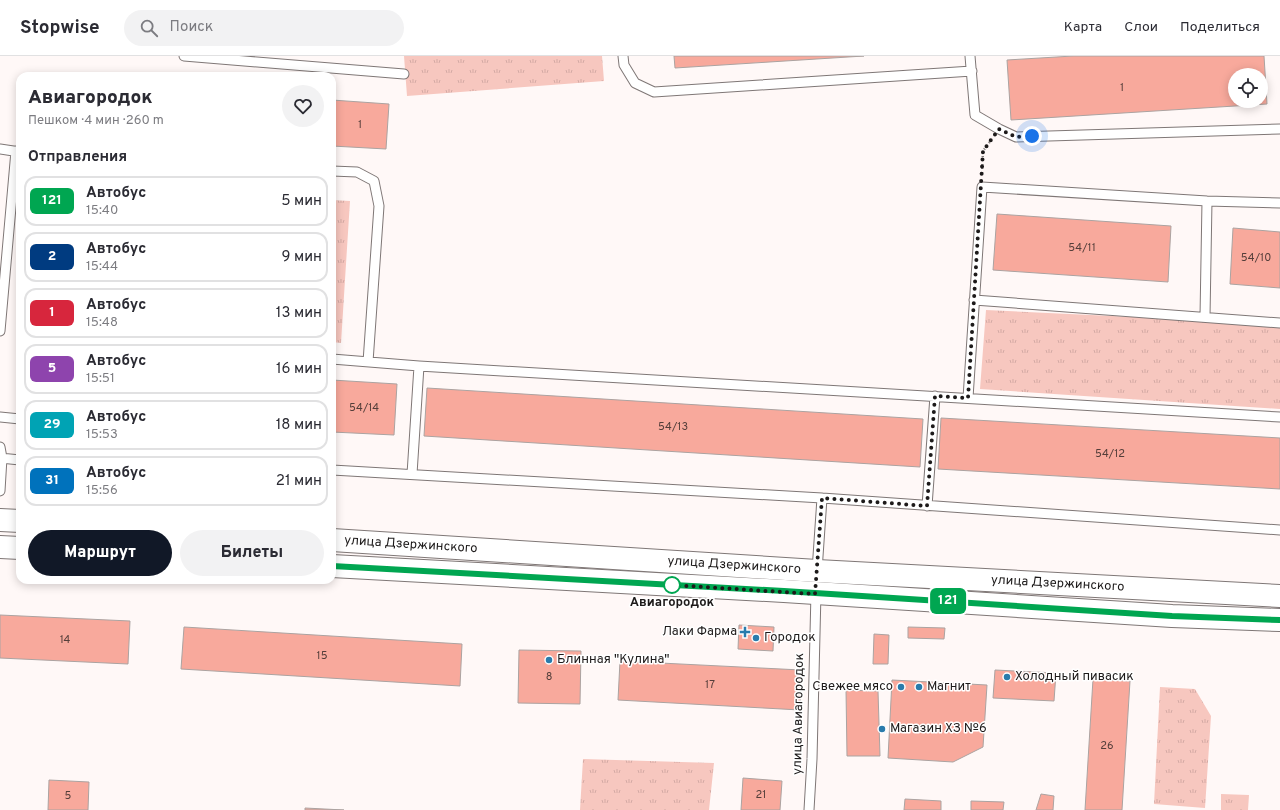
<!DOCTYPE html>
<html lang="ru">
<head>
<meta charset="utf-8">
<style>
	body { margin:0; font-family:Overpass,sans-serif; background:#f2f2f3; color:#2b2b33; height:100vh; display:flex; flex-direction:column; font-size:15px; white-space:nowrap }
	* { box-sizing:border-box; margin:0 }
	p { font-size:13px; color:#7c7c81 }
	.icon { flex:none; width:22px; height:22px; fill:none; stroke:currentColor; stroke-width:2; stroke-linecap:round; stroke-linejoin:round }
	.map { position:relative; flex:1; overflow:hidden }
	.details { position:absolute; left:16px; top:16px; width:320px; height:512px; display:flex; flex-direction:column; background:#fff; border-radius:12px; box-shadow:0 2px 10px #0003 }
	.details>* { flex:none }
	.badge { padding:0 8px; border-radius:6px; font-size:14px; line-height:26px }
	.controls { position:absolute; left:1228px; top:12px; display:grid; gap:8px }
	.controls a { display:grid; place-items:center; width:40px; height:40px; border-radius:50%; background:#fff; box-shadow:0 2px 10px #0003; font-size:20px }
	.you { position:absolute; width:20px; height:20px; margin:-10px; border:3px solid #fff; border-radius:50%; background:#1a73e8; box-shadow:0 0 0 6px #1a73e833 }
	.map>.badge { position:absolute; translate:-50% -50%; box-shadow:0 0 0 2px #fff }
	h2 { padding:0 12px; font-size:15px; line-height:36px }
	.round { display:grid; place-items:center; flex:none; width:42px; height:42px; border-radius:21px; background:#f2f2f3 }
	.headline { display:flex; align-items:center; justify-content:space-between; height:68px; padding:0 12px }
	h1 { font-size:19px; font-weight:800; line-height:30px }
	.cta { display:flex; gap:8px; margin-top:auto; padding:8px 12px }
	.cta a { flex:1; height:46px; border-radius:24px; background:#111827; color:#fff; font-size:16px; font-weight:800; line-height:46px; text-align:center }
	.cta a+a { background:#f2f2f3; color:#2b2b33 }
	ul { padding:0; list-style:none }
	li { display:flex; align-items:center; gap:12px; height:50px; margin:0 8px 6px; padding:0 4px; border:2px solid #e1e1e2; border-radius:12px }
	li div { flex:1 }
	li b { display:block; font-size:15px }
	li em { font-style:normal }
	li .badge { min-width:44px; font-weight:700; text-align:center }
	header { display:flex; align-items:center; gap:24px; box-sizing:border-box; height:56px; padding:0 20px; background:#fff; border-bottom:1px solid #e1e1e2 }
	header strong { font-size:19px }
	nav { display:flex; gap:22px; margin-inline-start:auto; font-size:14px }
	.search { width:280px; height:36px; background:#f2f2f3; display:flex; align-items:center; gap:10px; box-sizing:border-box; padding:0 14px; border-radius:22px; color:#7c7c81; font-size:15px }
	.map>svg:first-child { display:block }
</style>
</head>
<body>
<header>
<strong>Stopwise</strong>
<div class="search"><svg class="icon" aria-label="search" viewBox="0 0 24 24"><circle cx="10" cy="10" r="6"/><path d="M15 15l6 6"/></svg>Поиск</div>
<nav><a>Карта</a><a>Слои</a><a>Поделиться</a></nav>
</header>
<div class="map">
<svg width="1280" height="754" viewBox="0 0 1280 754">
	<defs>
		<pattern id="park-tufts" width="24" height="20" patternUnits="userSpaceOnUse"><rect width="24" height="20" fill="#f7c7bf"/><path d="M3 7l-1-3M5 7V3M7 7l1-3M15 17l-1-3M17 17v-4M19 17l1-3" fill="none" stroke="#d3aaa4"/></pattern>
	</defs>
	<rect width="100%" height="100%" fill="#fff8f7"/>
	<!-- park -->
	<path fill="url(#park-tufts)" d="M 404,0 L 602,0 L 604,25 L 407,40 Z
		M 332,144 L 350,145 L 341,287 L 332,286 Z
		M 986,254 L 1280,268 L 1280,353 L 980,333 Z
		M 1160,631 L 1195,633 L 1211,660 L 1205,752 L 1154,748 Z
		M 583,703 L 714,707 L 709,754 L 580,754 Z
		M 1221,738 L 1249,739 L 1248,754 L 1221,754 Z"/>
	<!-- building -->
	<path fill="#f8a99c" stroke="#aba3a1" fill-rule="evenodd" d="M 674,0 L 864,0 L 675,12 Z
		M 1073,0 L 1264,0 L 1267,48 L 1011,64 L 1007,4 ZM 1235,19 L 1261,19 L 1261,45 L 1235,45 Z
		M 332,44 L 389,48 L 386,93 L 332,90 Z
		M 997,158 L 1171,170 L 1168,226 L 993,214 Z
		M 1233,172 L 1280,176 L 1280,232 L 1230,228 Z
		M 332,324 L 397,328 L 394,379 L 332,376 Z
		M 427,332 L 923,363 L 920,411 L 424,380 Z
		M 941,362 L 1280,382 L 1280,433 L 938,413 Z
		M 0,559 L 130,565 L 128,608 L 0,602 Z
		M 739,569 L 774,571 L 773,595 L 738,593 Z
		M 184,571 L 462,588 L 460,630 L 181,613 Z
		M 908,571 L 945,572 L 944,583 L 908,582 Z
		M 874,578 L 889,579 L 888,608 L 873,608 Z
		M 519,594 L 581,595 L 580,648 L 518,647 Z
		M 620,605 L 801,614 L 800,654 L 618,644 Z
		M 995,614 L 1056,617 L 1054,645 L 993,642 Z
		M 1093,623 L 1130,625 L 1122,754 L 1085,754 Z
		M 892,624 L 987,629 L 983,691 L 953,706 L 888,702 Z
		M 846,634 L 878,635 L 880,700 L 847,700 Z
		M 743,722 L 782,725 L 780,754 L 741,754 Z
		M 49,724 L 89,726 L 88,754 L 48,754 Z
		M 1041,738 L 1054,740 L 1053,754 L 1036,754 Z
		M 905,743 L 941,745 L 941,754 L 904,754 Z
		M 971,745 L 1004,746 L 1003,754 L 971,754 Z
		M 305,752 L 344,754 L 305,754 Z"/>
	<g fill="none" stroke-linecap="round" stroke-linejoin="round">
		<defs>
			<path id="lane" d="M 184,0 L 404,18
				M 623,0 L 624,9 L 635,27 L 654,36 L 972,15
				M 970,0 L 975,59 L 999,73 L 1016,81 L 1280,73
				M 0,93 L 20,96
				M 332,115 L 357,116 L 374,125 L 379,150 L 368,306
				M 974,244 L 1280,267
				M 1205,261 L 1207,145
				M 0,275 L 16,95
				M 332,303 L 419,310 L 1280,361
				M 968,342 L 982,131 L 1207,145 L 1280,147
				M 0,361 L 20,363
				M 0,391 L 2,402 L 0,435
				M 0,402 L 20,404
				M 332,414 L 822,442 L 1280,474
				M 412,418 L 419,310
				M 927,450 L 935,340
				M 817,515 L 822,442
				M 809,754 L 812,703 L 816,536"/>
			<g id="primary">
				<path d="M 0,464 L 20,465"/>
				<path id="s1" d="M 332,484 L 817,515 L 1280,540"/>
				<path d="M 0,491 L 20,492"/>
				<path d="M 332,510 L 784,535 L 1172,560 L 1280,564"/>
			</g>
		</defs>
		<!-- lane casing -->
		<use href="#lane" stroke="#7f7776" stroke-width="11"/>
		<!-- primary casing -->
		<use href="#primary" stroke="#7f7776" stroke-width="24"/>
		<!-- path -->
		<path stroke="#847f7e" stroke-width="2.5" stroke-dasharray="1 3" stroke-linecap="butt" d="M 982,117 L 983,95 L 991,84"/>
		<!-- lane -->
		<use href="#lane" stroke="#fff" stroke-width="9"/>
		<!-- primary -->
		<use href="#primary" stroke="#fff" stroke-width="22"/>
	</g>
	<g fill="none" stroke-linecap="round" stroke-linejoin="round">
		<defs>
			<path id="line" d="M 332,510 L 784,535 L 1172,560 L 1280,564"/>
		</defs>
		<!-- line casing -->
		<use href="#line" stroke="#fff" stroke-width="9"/>
		<!-- line -->
		<use href="#line" stroke="#00a651" stroke-width="6"/>
		<!-- walk -->
		<path stroke="#1d1a1a" stroke-width="4" stroke-dasharray="0 7.2" d="M 672,529 L 815,538 L 822,442 L 927,450 L 935,340 L 968,342 L 983,95 L 999,73 L 1016,81 L 1032,80"/>
	</g>
	<!-- markers -->
	<circle fill="#fff" stroke="#00a651" stroke-width="2" cx="672" cy="529" r="8"/>
	<g fill="#2a7bac" stroke="#fff" stroke-width="1.5">
		<path d="M743 570h4v4h4v4h-4v4h-4v-4h-4v-4h4z"/>
		<circle cx="756" cy="582" r="4"/>
		<circle cx="549" cy="604" r="4"/>
		<circle cx="1007" cy="621" r="4"/>
		<circle cx="901" cy="631" r="4"/>
		<circle cx="919" cy="631" r="4"/>
		<circle cx="882" cy="673" r="4"/>
	</g>
	<g text-anchor="middle" dominant-baseline="central" stroke-width="3" stroke-linejoin="round" paint-order="stroke">
		<!-- number labels -->
		<g font-size="11" fill="#543e3a">
			<text x="1122" y="32">1</text>
			<text x="360" y="69">1</text>
			<text x="1082" y="192">54/11</text>
			<text x="1256" y="202">54/10</text>
			<text x="364" y="352">54/14</text>
			<text x="673" y="371">54/13</text>
			<text x="1110" y="398">54/12</text>
			<text x="65" y="584">14</text>
			<text x="322" y="600">15</text>
			<text x="549" y="621">8</text>
			<text x="710" y="629">17</text>
			<text x="1107" y="690">26</text>
			<text x="761" y="739">21</text>
			<text x="68" y="740">5</text>
		</g>
		<!-- street labels -->
		<g font-size="13" fill="#1d1a1a" stroke="#fff">
			<text stroke="none"><textPath href="#s1" startOffset="79">улица Дзержинского</textPath></text>
			<text stroke="none"><textPath href="#s1" startOffset="403">улица Дзержинского</textPath></text>
			<text stroke="none"><textPath href="#s1" startOffset="727">улица Дзержинского</textPath></text>
			<text transform="translate(799 658) rotate(-89)">улица Авиагородок</text>
		</g>
		<!-- stop labels -->
		<g font-size="13" font-weight="bold" fill="#1d1a1a" stroke="#fff">
			<text x="672" y="547">Авиагородок</text>
		</g>
		<!-- poi labels -->
		<g font-size="13" fill="#1d1a1a" stroke="#fff" text-anchor="start">
			<text x="737" y="576" text-anchor="end">Лаки Фарма</text>
			<text x="764" y="582">Городок</text>
			<text x="557" y="604">Блинная "Кулина"</text>
			<text x="1015" y="621">Холодный пивасик</text>
			<text x="893" y="631" text-anchor="end">Свежее мясо</text>
			<text x="927" y="631">Магнит</text>
			<text x="890" y="673">Магазин ХЗ №6</text>
		</g>
	</g>
</svg>
<div class="controls">
<a><svg class="icon" aria-label="locate" viewBox="0 0 24 24"><circle cx="12" cy="12" r="6"/><path d="M12 2v4M12 18v4M2 12h4M18 12h4"/></svg></a>
</div>
<div class="you" style="left:1032px;top:80px"></div>
<b class="badge" style="left:948px;top:545px;background:#00a651;color:#fff">121</b>
<section class="details">
<div class="headline"><div><h1>Авиагородок</h1><p>Пешком · 4 мин · 260 m</p></div><a class="round"><svg class="icon" aria-label="heart" viewBox="0 0 24 24"><path d="M12 20l-8-8c-3-5 5-10 8-4 3-6 11-1 8 4z"/></svg></a></div>
<h2>Отправления</h2>
<ul>
<li><span class="badge" style="background:#00a651;color:#fff">121</span><div><b>Автобус</b><p>15:40</p></div><em>5 мин</em></li>
<li><span class="badge" style="background:#003b80;color:#fff">2</span><div><b>Автобус</b><p>15:44</p></div><em>9 мин</em></li>
<li><span class="badge" style="background:#d7263d;color:#fff">1</span><div><b>Автобус</b><p>15:48</p></div><em>13 мин</em></li>
<li><span class="badge" style="background:#8e44ad;color:#fff">5</span><div><b>Автобус</b><p>15:51</p></div><em>16 мин</em></li>
<li><span class="badge" style="background:#00a3b4;color:#fff">29</span><div><b>Автобус</b><p>15:53</p></div><em>18 мин</em></li>
<li><span class="badge" style="background:#0072bc;color:#fff">31</span><div><b>Автобус</b><p>15:56</p></div><em>21 мин</em></li>
</ul>
<div class="cta"><a>Маршрут</a><a>Билеты</a></div>
</section>
</div>
</body>
</html>
